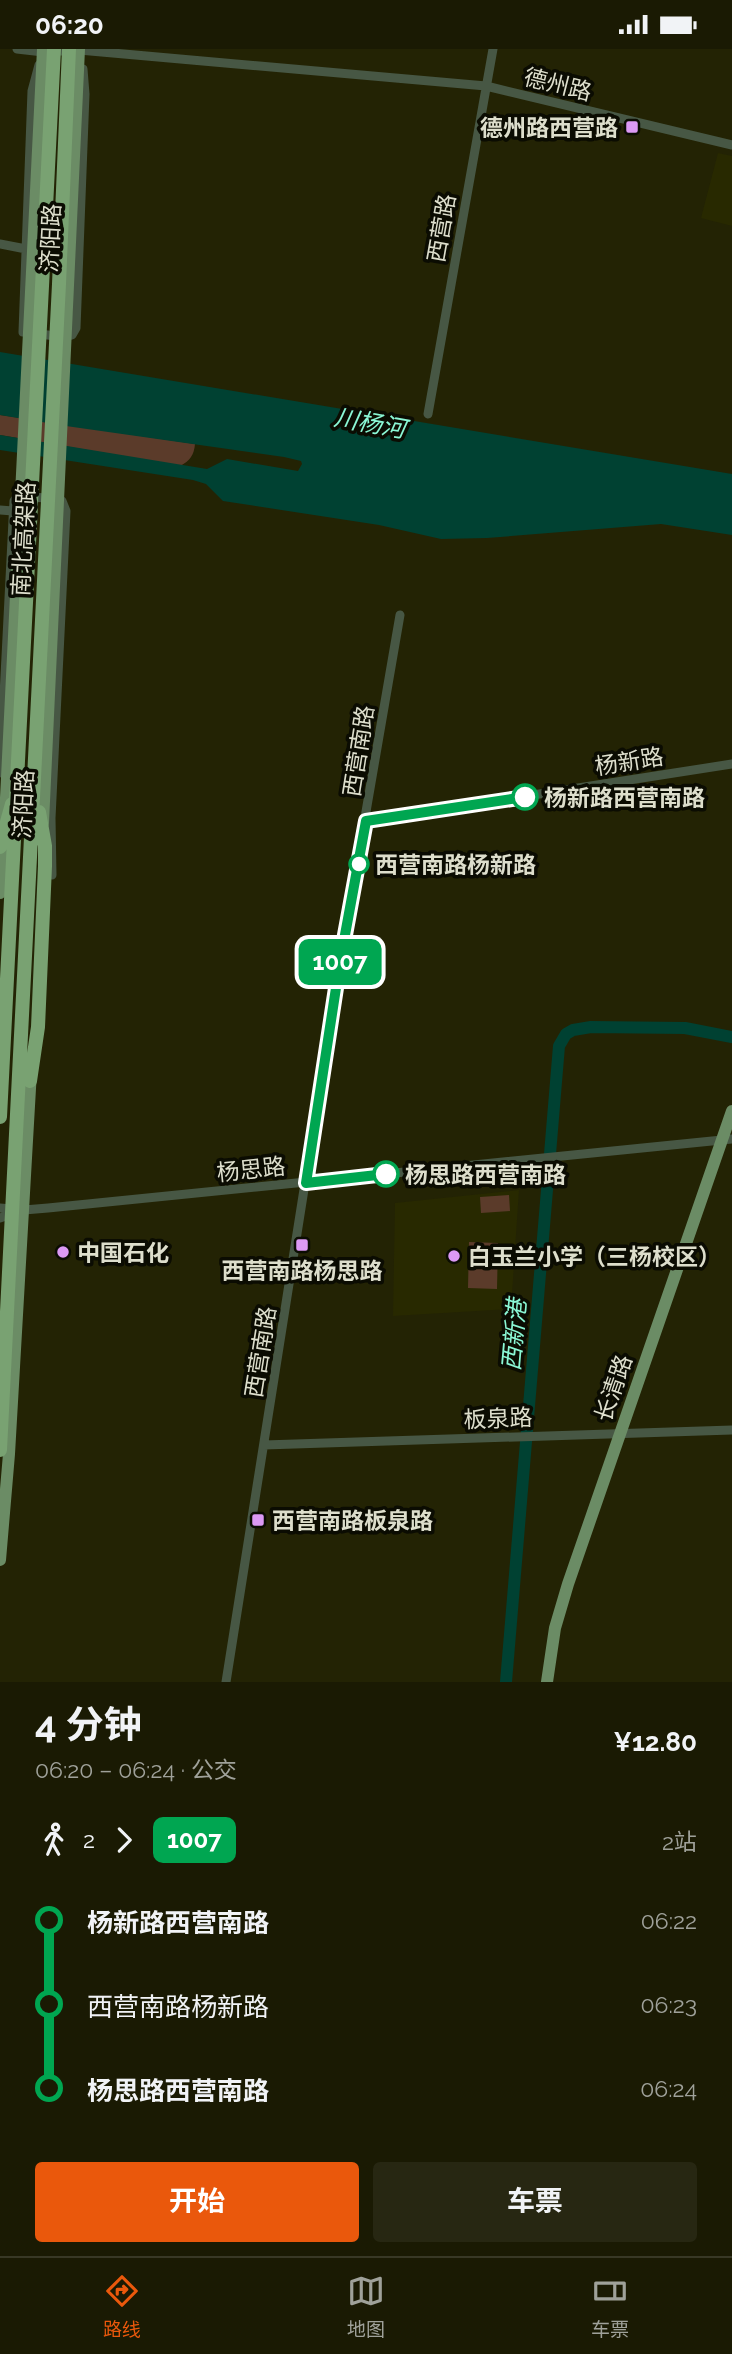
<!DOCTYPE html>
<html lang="zh">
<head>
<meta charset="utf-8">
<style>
	body { margin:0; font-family:Raleway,"Noto Sans SC",sans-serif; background:#272712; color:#f1f3f6; height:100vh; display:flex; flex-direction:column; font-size:26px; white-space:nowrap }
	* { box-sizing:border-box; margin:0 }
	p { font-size:23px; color:#9fa19a }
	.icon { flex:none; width:38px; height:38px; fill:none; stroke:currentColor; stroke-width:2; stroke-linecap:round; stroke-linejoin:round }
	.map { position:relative; height:1633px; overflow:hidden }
	.panel { display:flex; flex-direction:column; background:#1a1a03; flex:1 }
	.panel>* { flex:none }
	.badge { padding:0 14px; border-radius:10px; font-size:24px; line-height:46px }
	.map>.badge { position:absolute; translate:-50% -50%; box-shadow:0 0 0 4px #fff }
	.legs { display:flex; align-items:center; gap:10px; height:77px; padding:0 35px; font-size:23px }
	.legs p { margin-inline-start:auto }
	.headline { display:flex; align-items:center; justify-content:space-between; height:119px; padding:0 35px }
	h1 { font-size:38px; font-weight:700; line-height:52px }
	.button { display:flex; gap:14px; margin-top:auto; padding:14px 35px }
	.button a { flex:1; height:80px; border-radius:7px; background:#ea580c; color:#fff; font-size:28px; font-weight:700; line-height:80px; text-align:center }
	.button a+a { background:#272712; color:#f1f3f6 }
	ul { padding:0 35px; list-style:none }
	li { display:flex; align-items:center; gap:24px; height:84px; font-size:26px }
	li i { display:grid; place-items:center; width:10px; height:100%; margin:0 9px; background:currentColor }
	li i::after { content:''; width:18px; height:18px; margin:-9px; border:5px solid; border-radius:50%; background:#1a1a03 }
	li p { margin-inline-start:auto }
	li:first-child i { background:linear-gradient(#0000 50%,currentColor 0) }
	li:last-child i { background:linear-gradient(currentColor 50%,#0000 0) }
	.status { display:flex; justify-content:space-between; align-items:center; height:49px; padding:0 35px; background:#1a1a03; direction:ltr }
	.status svg { height:19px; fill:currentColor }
	.dock { display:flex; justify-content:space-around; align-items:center; height:98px; border-top:2px solid #383825; background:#1a1a03; font-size:19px; color:#9fa19a }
	.dock a { display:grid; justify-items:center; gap:4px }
	.dock .selected { color:#ea580c }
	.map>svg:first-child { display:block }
</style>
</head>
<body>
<div class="status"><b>06:20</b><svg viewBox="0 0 49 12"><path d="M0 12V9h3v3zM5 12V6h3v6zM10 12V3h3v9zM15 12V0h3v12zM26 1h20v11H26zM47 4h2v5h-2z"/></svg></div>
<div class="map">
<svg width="732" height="1633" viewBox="0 0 732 1633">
	<rect width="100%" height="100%" fill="#232304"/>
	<!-- built -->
	<path fill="#282900" d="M 718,104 L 732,107 L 732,177 L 701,169 Z
		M 519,1141 L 511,1260 L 393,1267 L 395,1154 Z"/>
	<!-- green -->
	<path fill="#5b3b2a" d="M 0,366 L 195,395 C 194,406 190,412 180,417 L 0,386 Z
		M 509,1146 L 510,1162 L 481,1164 L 480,1148 Z
		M 469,1193 L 498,1194 L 497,1240 L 468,1239 Z"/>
	<!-- water -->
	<path fill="#004132" d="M 0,303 L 732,425 L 732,486 L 661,475 L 487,489 L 441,490 L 379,476 L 223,452 L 206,435 L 193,431 L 0,401 L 0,386 L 207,420 L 227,410 L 298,422 L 302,415 L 301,412 L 284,408 L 66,377 L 0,366 Z"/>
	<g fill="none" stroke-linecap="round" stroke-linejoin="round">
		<!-- river -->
		<path stroke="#004132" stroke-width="12" d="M 506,1633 L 559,997 L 566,985 L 573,981 L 591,978 L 685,979 L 732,988"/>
		<!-- minor -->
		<path stroke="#475744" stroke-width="9" d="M 17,0 L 43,3 L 79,1 L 486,37 L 732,96
			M 39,16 L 32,42 L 23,283 L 64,288 L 72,286 L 76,279 L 85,45 L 83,20
			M 0,195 L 26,200
			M 428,365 L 493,0
			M 0,461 L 13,462
			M 0,724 L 14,452 L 17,448 L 21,447 L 57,450 L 62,452 L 66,462 L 51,769 L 52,826
			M 366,772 L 732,715
			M 0,1159 L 24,1161 L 48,1159 L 732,1090
			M 0,1169 L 15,1164
			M 264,1396 L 732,1381
			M 226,1633 L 340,913 L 400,566"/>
		<!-- major -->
		<path stroke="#6b8c65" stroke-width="12" d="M 5,769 L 43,0
			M 43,774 L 79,0
			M 0,844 L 3,790
			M 0,1511 L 9,1405 L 31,1022
			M 547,1633 L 555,1579 L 568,1535 L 732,1062"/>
		<!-- highway -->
		<path stroke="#79a272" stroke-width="14" d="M 0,798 L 12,755
			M 30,1032 L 38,978 L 45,817 L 45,797 L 39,763
			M 0,1068 L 54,0
			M 0,1401 L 59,235 L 69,0"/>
	</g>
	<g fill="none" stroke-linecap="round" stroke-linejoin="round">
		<defs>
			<path id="line-1" d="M 386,1125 L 306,1134 L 340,913 L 366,772 L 525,748"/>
		</defs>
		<!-- line-1 casing -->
		<use href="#line-1" stroke="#fff" stroke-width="16"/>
		<!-- line-1 -->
		<use href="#line-1" stroke="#00a651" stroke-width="10"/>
	</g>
	<!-- markers -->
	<g fill="#dc99f4" stroke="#0b0c02" stroke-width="2.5">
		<rect x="625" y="71" width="14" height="14" rx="3.5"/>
		<rect x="295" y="1189" width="14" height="14" rx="3.5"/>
		<circle cx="63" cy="1203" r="7"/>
		<circle cx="454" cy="1207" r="7"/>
		<rect x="251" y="1464" width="14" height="14" rx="3.5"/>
	</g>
	<g fill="#fff" stroke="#00a651" stroke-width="3.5">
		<circle cx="525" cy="748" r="12"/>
		<circle cx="359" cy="815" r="9"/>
		<circle cx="386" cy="1125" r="12"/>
	</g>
	<g text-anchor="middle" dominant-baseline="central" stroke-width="7" stroke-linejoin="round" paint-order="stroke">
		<!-- street labels -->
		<g font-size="23" fill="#dddecc" stroke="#0b0c02">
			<text transform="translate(558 35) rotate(14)">德州路</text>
			<text transform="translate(441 179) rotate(-80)">西营路</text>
			<text transform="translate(50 189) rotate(-87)">济阳路</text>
			<text transform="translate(23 490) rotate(-87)">南北高架路</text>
			<text transform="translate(358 702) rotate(-81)">西营南路</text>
			<text transform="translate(629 712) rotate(-9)">杨新路</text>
			<text transform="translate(23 755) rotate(-87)">济阳路</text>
			<text transform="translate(251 1120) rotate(-6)">杨思路</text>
			<text transform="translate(260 1303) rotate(-81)">西营南路</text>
			<text transform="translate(613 1339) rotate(-71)">长清路</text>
			<text transform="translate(498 1369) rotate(-2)">板泉路</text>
		</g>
		<!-- poi labels -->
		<g font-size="23" font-weight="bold" fill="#dddecc" stroke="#0b0c02" text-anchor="start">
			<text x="618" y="78" text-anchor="end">德州路西营路</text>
			<text x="77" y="1203">中国石化</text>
			<text x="468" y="1207">白玉兰小学（三杨校区）</text>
			<text x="302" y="1221" text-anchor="middle">西营南路杨思路</text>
			<text x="272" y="1471">西营南路板泉路</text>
		</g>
		<!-- stop labels -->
		<g font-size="23" font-weight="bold" fill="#dddecc" stroke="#0b0c02" text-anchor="start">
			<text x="544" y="748">杨新路西营南路</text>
			<text x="375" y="815">西营南路杨新路</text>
			<text x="405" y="1125">杨思路西营南路</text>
		</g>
		<!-- water labels -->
		<g font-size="24" font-style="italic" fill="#8bf8d6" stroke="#0b0c02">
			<text transform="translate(370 374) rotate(10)">川杨河</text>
			<text transform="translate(514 1286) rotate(-85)">西新港</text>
		</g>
	</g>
</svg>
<b class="badge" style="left:340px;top:913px;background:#00a651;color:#fff">1007</b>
</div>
<section class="panel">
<div class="headline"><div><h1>4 分钟</h1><p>06:20 – 06:24 · 公交</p></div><b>¥12.80</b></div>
<div class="legs"><svg class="icon" aria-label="walk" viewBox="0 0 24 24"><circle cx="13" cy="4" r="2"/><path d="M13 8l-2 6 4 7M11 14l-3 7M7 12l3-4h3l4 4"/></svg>2<svg class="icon" aria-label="forward" viewBox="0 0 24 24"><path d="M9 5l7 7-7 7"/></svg><b class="badge" style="background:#00a651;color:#fff">1007</b><p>2站</p></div>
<ul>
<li><i style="color:#00a651"></i><b>杨新路西营南路</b><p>06:22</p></li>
<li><i style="color:#00a651"></i><span>西营南路杨新路</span><p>06:23</p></li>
<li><i style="color:#00a651"></i><b>杨思路西营南路</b><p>06:24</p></li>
</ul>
<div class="button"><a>开始</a><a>车票</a></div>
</section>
<nav class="dock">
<a class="selected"><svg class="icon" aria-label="directions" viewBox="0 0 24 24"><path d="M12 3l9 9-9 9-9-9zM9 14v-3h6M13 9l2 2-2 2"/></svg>路线</a>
<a><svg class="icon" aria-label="map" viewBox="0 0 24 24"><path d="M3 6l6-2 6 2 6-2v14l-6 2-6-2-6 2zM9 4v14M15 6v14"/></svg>地图</a>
<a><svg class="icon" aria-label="tickets" viewBox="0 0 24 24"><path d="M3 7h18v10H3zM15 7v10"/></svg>车票</a>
</nav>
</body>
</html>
